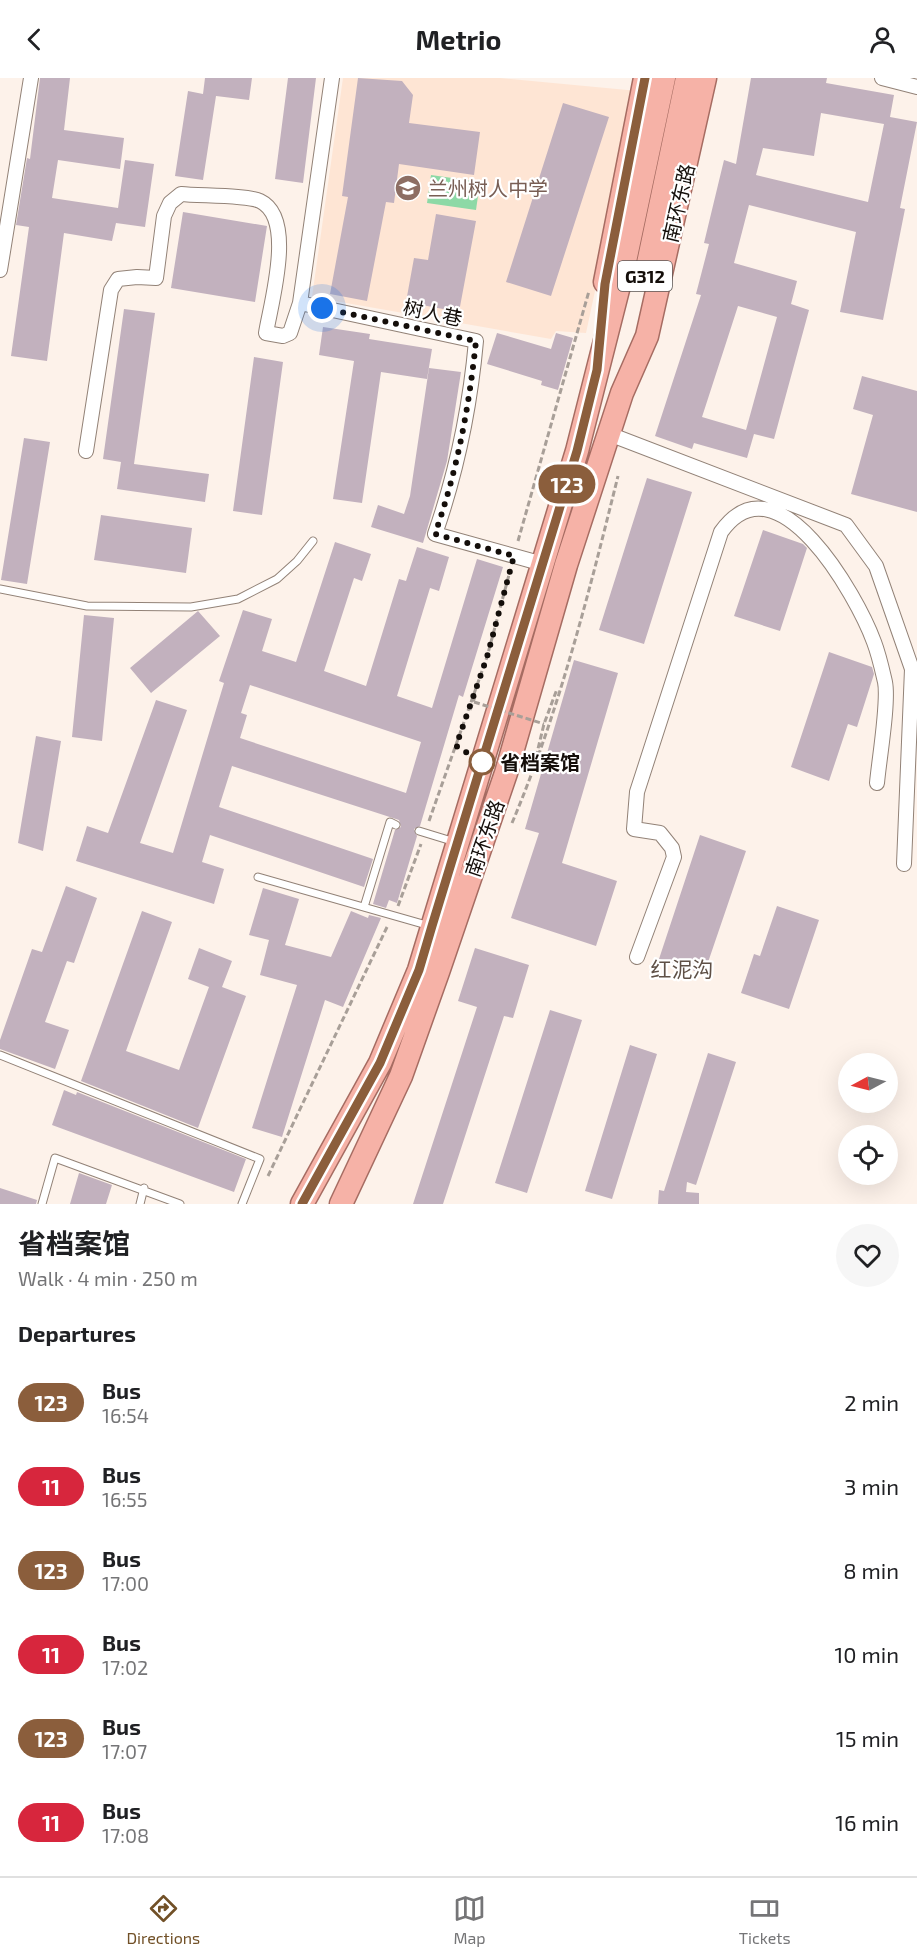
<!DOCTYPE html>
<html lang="en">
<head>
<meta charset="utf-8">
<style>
	body { margin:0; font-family:"Exo 2","Noto Sans SC",sans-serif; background:#f6f6f6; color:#202124; height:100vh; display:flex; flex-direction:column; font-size:22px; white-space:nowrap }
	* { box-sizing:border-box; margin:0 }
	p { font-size:20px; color:#757577 }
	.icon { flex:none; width:33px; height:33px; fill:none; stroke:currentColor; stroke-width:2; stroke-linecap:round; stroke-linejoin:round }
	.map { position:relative; height:1126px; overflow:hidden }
	.details { display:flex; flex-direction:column; background:#fff; flex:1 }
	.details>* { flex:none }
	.badge { padding:0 12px; border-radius:20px; font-size:21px; line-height:39px }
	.needle { width:39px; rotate:263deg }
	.tools { position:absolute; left:838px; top:975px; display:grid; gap:12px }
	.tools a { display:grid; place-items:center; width:60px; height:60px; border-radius:50%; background:#fff; box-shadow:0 6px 24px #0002; font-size:30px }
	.you { position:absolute; width:30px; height:30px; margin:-15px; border:4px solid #fff; border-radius:50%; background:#1a73e8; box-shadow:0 0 0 9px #1a73e833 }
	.map>.badge { position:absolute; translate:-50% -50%; box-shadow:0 0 0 3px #fff }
	h2 { padding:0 18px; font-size:22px; line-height:54px }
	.round { display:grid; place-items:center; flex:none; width:63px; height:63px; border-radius:32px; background:#f6f6f6 }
	.overview { display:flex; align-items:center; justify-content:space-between; height:102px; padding:0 18px }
	h1 { font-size:28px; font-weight:700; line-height:45px }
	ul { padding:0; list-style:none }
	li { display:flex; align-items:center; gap:18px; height:84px; padding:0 18px }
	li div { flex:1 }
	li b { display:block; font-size:22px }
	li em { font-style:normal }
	li .badge { min-width:66px; font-weight:700; text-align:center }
	header { display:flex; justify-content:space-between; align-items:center; height:78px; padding:0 18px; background:#fff; font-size:27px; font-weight:700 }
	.dock { display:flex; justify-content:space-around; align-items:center; height:84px; border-top:2px solid #e0e0e0; background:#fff; font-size:16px; color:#757577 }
	.dock a { display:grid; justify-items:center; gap:3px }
	.dock .current { color:#715027 }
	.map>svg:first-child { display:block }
</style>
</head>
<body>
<header><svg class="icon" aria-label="back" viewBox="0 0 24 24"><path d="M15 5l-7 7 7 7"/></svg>Metrio<svg class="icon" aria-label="person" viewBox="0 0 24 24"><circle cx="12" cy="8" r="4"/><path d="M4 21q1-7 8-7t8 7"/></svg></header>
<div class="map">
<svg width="917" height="1126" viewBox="0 0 917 1126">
	<rect width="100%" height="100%" fill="#fdf2ea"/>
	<!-- built -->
	<path fill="#fee5d4" d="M 343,0 L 500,0 L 638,13 L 586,255 L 556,253 L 551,261 L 312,219 Z"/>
	<!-- green -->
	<path fill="#8dd9a6" d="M 431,97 L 480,104 L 476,132 L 427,125 Z"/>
	<!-- building -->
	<path fill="#c2b1be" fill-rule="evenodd" d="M 40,0 L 70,0 L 64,52 L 124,60 L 120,91 L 58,82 L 52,120 L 118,130 L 125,82 L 154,86 L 145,149 L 116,145 L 112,163 L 64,155 L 47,283 L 11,278 L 29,149 L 16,147 L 27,80 L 30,81 Z
		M 205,0 L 252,0 L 249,22 L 216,18 L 203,102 L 175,98 L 188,13 L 203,16 Z
		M 288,0 L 316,0 L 303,105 L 275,101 Z
		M 358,0 L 402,3 L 413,17 L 409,45 L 480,54 L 474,97 L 399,86 L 394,125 L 386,124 L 367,223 L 330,216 L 348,119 L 342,118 Z
		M 751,0 L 827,0 L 826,5 L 894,17 L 890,39 L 917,44 L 900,130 L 905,131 L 883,242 L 840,234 L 856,154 L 749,127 L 734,185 L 797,203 L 791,226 L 809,232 L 774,361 L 754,356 L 747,380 L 694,365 L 692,371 L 655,358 L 701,217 L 696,216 L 709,166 L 704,165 L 724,82 L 736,86 ZM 821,35 L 884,46 L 868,124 L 756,97 L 763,70 L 814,78 ZM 738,228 L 777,239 L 746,352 L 702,339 Z
		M 563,25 L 609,39 L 551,218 L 506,204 Z
		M 183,134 L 267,148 L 255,224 L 171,210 Z
		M 436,136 L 476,143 L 459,234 L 406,224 L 414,180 L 428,182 Z
		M 124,231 L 155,235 L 134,386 L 209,396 L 205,424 L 117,411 L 121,384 L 103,381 Z
		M 323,249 L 370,256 L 369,261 L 432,271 L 427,301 L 381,294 L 362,425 L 333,421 L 354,283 L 319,277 Z
		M 497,255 L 551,271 L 556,255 L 573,260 L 558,312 L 541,307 L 542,303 L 487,286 Z
		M 254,279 L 283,284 L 262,437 L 233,433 Z
		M 429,290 L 461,294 L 447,383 L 423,465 L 371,449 L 378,427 L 404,436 L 410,418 Z
		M 862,298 L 917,313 L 917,434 L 851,416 L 873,337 L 853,331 Z
		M 24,360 L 50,364 L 27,506 L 1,502 Z
		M 647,400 L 692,414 L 644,566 L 599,552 Z
		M 101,437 L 192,450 L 186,495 L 94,482 Z
		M 763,452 L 803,466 L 807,470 L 780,553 L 734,538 Z
		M 335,464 L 371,476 L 362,503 L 354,500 L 324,593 L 366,608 L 399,501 L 406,503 L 417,469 L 449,479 L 439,513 L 430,510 L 397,618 L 432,630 L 477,481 L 503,489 L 463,619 L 459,617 L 420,748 L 414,751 L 417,758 L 397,825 L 389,822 L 386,830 L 373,826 L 395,752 L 401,749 L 399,742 L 232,688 L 219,729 L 373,781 L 364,809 L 210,757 L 202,784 L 224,791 L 214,826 L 76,783 L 87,748 L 108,755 L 156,622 L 187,632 L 140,765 L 173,775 L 224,605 L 219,603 L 243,532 L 272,541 L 262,573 L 296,584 ZM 250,607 L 421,664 L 406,715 L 240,660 L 247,637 L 241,635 Z
		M 198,533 L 220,558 L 151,615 L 130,590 Z
		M 84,537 L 114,540 L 102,663 L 72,659 Z
		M 829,574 L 872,589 L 874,596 L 857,649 L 848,646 L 829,703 L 791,689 Z
		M 574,582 L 618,595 L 562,785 L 617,803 L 596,868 L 511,840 L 539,755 L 525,751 Z
		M 36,658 L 61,663 L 43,773 L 18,765 Z
		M 700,757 L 746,773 L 704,896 L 659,881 Z
		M 66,808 L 97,820 L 74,885 L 67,883 L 45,944 L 69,952 L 55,991 L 0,971 L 0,962 L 32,871 L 42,874 Z
		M 263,810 L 299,821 L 285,867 L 331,879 L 351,833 L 368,840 L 369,837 L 381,840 L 343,929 L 325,922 L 282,1059 L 252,1050 L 297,907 L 260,897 L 269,862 L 249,857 Z
		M 777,828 L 819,842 L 789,931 L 741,915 L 754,876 L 760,878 Z
		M 142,833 L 172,844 L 126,973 L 179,992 L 209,909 L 188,901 L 199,870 L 232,883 L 222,909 L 246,918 L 198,1050 L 81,1003 Z
		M 475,870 L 529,887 L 513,940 L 504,938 L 443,1126 L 413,1126 L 477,929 L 458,923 Z
		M 550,932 L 582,942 L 527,1115 L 495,1105 Z
		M 630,967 L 657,976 L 612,1121 L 585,1113 Z
		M 708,975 L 736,984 L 696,1107 L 687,1104 L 686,1114 L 699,1115 L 699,1126 L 658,1126 L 659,1112 L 664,1113 Z
		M 64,1012 L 76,1017 L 77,1014 L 246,1081 L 234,1114 L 52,1047 Z
		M 79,1095 L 112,1107 L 106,1126 L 70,1126 Z
		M 0,1110 L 37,1122 L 36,1126 L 0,1126 Z"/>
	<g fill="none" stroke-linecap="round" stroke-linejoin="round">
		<defs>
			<path id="service" d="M 0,511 L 87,528 L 191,529 L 238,521 L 277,501 L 297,483 L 313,463
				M 419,753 L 455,764
				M 258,799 L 430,848
				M 364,829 L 390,744 L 396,747
				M 0,977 L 260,1081 L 242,1126
				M 42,1126 L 55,1080 L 180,1126
				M 140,1126 L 144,1110"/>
			<path id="minor" d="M 332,0 L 300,225 L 476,263 C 470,330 457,393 435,456 L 543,486
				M 882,0 L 917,9
				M 0,192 L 31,0
				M 609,356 L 846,447 L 876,488 L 912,591 L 904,786
				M 86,373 L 111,212 L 118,201 L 137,199 L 156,200 L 164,138 L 170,125 L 181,116 C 199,118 247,117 260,123 C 296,140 271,224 266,255 L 283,258 L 290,255 L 300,225
				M 637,879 L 674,779 L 672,770 L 660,755 L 634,751 L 637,714 L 721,454 C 777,375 857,518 874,564 C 879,577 882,591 885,604 C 889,624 879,682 877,705"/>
			<path id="trunk" d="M 646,195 L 687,0
				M 605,204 L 645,0
				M 302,1126 L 380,985 L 419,892 L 577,373 L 624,188 L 664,0
				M 341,1126 L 401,998 L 438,894 L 506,695 L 566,487 L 622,315 L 647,258 L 705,0"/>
		</defs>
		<!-- service casing -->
		<use href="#service" stroke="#928277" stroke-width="9"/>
		<!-- minor casing -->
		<use href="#minor" stroke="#928277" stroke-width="16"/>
		<!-- trunk casing -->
		<use href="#trunk" stroke="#a66c62" stroke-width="25"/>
		<!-- path -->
		<path stroke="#a89f98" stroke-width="3" stroke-dasharray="6 3" stroke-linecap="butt" d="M 518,463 L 589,213
			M 470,632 L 476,616
			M 536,679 L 544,646 L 557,611
			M 429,743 L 487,579 L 510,493
			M 512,745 C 559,634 589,515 618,398
			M 398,828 L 421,766
			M 268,1098 L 388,847"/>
		<!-- service -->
		<use href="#service" stroke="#fff" stroke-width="7"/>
		<!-- minor -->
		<use href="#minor" stroke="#fff" stroke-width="14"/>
		<!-- trunk -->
		<use href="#trunk" stroke="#f6b2a7" stroke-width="22"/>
		<!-- path-bridge -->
		<path stroke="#a89f98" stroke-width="3" stroke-dasharray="6 3" stroke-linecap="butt" d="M 474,624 L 544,646"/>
	</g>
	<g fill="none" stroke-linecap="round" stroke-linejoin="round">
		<defs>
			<path id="line" d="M 302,1126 L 380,985 L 419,892 L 432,848 L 577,373 L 597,292 L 605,206 L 645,0"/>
		</defs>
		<!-- line casing -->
		<use href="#line" stroke="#fff" stroke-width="14"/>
		<!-- line -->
		<use href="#line" stroke="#8b5e3c" stroke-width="9"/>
		<!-- walk -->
		<path stroke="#140e0a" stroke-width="6" stroke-dasharray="0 10.8" d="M 322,230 L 476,263 C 469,330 457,393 435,456 L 514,478 L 487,579 L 456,668 L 482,684"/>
	</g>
	<!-- icons -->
	<defs>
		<symbol id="school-disc" viewBox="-11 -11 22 22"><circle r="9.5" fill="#8d6e63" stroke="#fff"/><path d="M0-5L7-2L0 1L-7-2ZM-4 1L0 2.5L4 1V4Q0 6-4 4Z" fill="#fff"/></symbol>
	</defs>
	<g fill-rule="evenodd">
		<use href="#school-disc" x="393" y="95" width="30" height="30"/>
	</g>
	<!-- markers -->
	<circle fill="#fff" stroke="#8b5e3c" stroke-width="3" cx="482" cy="684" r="12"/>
	<g text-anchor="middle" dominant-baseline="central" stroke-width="4.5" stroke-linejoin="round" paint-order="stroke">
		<!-- shield labels -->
		<rect fill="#fff" stroke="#5a5654" stroke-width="1.5" x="618" y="183" width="54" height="30" rx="4.5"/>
		<g font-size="18" font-weight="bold" fill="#140e0a">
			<text x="645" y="198">G312</text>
		</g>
		<!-- education labels -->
		<g font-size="20" fill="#785e54" stroke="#fff" text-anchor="start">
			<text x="428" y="110">兰州树人中学</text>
		</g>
		<!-- street labels -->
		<g font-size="20" fill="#140e0a" stroke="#fff">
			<text transform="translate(678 125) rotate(-77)">南环东路</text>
			<text transform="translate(433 234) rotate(12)">树人巷</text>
			<text transform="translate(484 760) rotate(-71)">南环东路</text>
		</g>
		<!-- stop labels -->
		<g font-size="20" font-weight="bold" fill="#140e0a" stroke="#fff" text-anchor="start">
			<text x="500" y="684">省档案馆</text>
		</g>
		<!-- neighbourhood labels -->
		<g font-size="21" fill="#5f5046" stroke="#fff">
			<text x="682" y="890">红泥沟</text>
		</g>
	</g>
</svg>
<div class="tools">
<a><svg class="needle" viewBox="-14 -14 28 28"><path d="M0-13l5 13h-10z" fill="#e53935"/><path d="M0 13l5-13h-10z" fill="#757577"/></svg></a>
<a><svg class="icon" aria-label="locate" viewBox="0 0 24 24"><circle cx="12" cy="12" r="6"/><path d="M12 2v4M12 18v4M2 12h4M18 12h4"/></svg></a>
</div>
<div class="you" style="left:322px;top:230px"></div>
<b class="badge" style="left:567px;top:406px;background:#8b5e3c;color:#fff">123</b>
</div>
<section class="details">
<div class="overview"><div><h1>省档案馆</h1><p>Walk · 4 min · 250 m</p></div><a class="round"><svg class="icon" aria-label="heart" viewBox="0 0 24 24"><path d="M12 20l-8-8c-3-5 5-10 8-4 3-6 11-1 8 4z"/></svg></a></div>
<h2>Departures</h2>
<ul>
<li><span class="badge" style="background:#8b5e3c;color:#fff">123</span><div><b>Bus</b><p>16:54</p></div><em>2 min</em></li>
<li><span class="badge" style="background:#d7263d;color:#fff">11</span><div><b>Bus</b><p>16:55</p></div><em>3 min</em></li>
<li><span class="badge" style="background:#8b5e3c;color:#fff">123</span><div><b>Bus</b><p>17:00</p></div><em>8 min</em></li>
<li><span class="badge" style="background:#d7263d;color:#fff">11</span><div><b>Bus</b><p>17:02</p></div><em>10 min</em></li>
<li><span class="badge" style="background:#8b5e3c;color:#fff">123</span><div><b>Bus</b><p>17:07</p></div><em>15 min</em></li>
<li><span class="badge" style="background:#d7263d;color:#fff">11</span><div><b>Bus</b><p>17:08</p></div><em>16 min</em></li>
</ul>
</section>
<nav class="dock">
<a class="current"><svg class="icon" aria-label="directions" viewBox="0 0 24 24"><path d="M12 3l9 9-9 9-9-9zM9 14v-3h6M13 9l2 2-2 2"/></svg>Directions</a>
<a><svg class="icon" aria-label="map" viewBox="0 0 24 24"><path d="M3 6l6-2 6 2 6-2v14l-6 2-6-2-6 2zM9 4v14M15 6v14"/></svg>Map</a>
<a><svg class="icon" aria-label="tickets" viewBox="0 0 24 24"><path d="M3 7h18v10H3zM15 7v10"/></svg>Tickets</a>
</nav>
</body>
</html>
